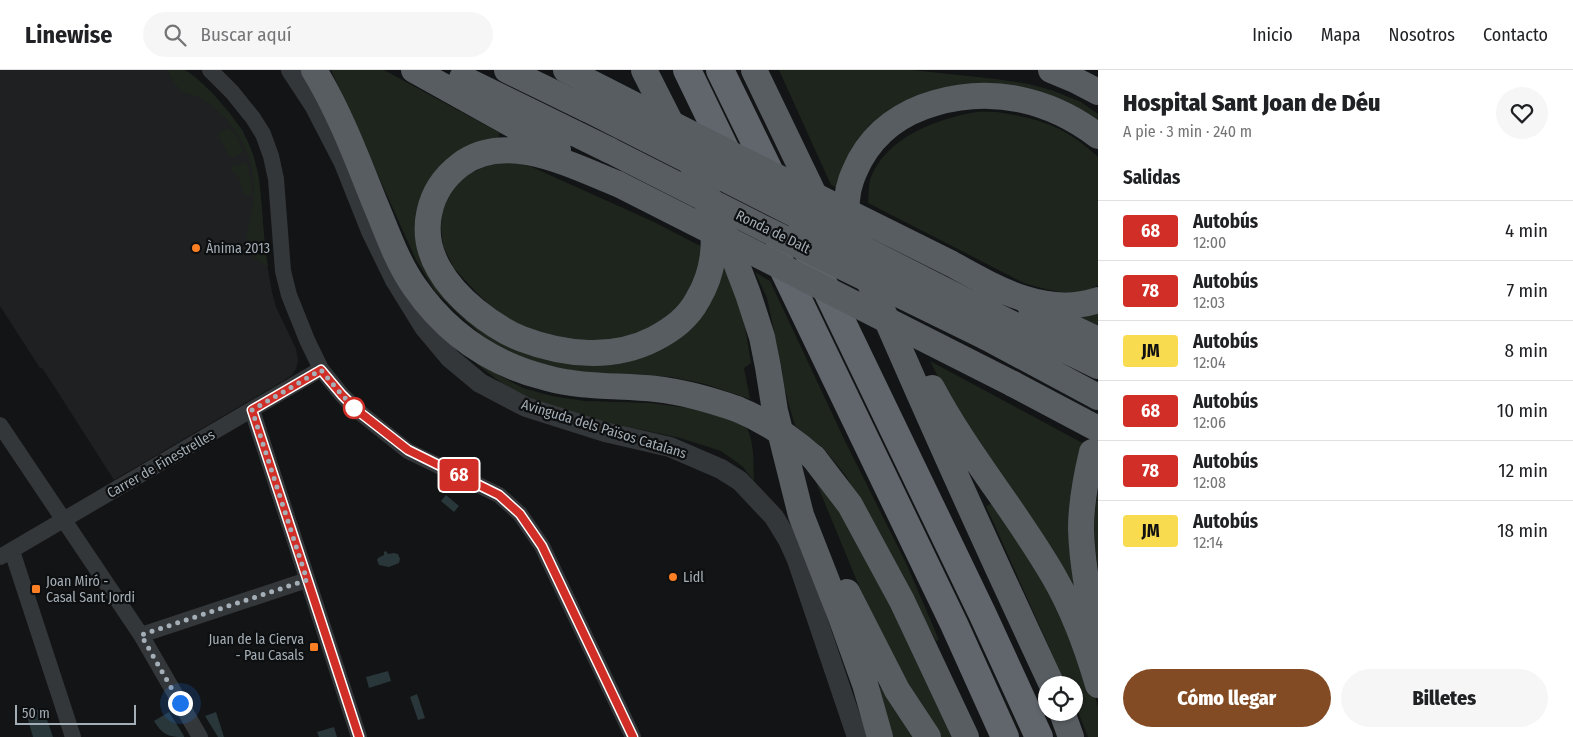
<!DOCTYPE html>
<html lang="es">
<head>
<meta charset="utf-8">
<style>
	body { margin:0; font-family:"Fira Sans Condensed",sans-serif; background:#f6f6f6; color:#202124; height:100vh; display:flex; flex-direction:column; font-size:19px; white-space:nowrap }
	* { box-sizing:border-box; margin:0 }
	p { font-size:16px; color:#757577 }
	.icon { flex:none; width:28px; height:28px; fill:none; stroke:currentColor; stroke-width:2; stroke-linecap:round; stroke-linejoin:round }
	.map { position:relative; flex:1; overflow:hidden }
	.details { display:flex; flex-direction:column; background:#fff; width:475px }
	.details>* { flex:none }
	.badge { padding:0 10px; border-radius:4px; font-size:18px; line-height:32px }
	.buttons { position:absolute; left:1038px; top:606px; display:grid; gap:10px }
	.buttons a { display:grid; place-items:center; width:45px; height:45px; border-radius:50%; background:#fff; box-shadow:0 1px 4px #0004; font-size:25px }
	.scale { position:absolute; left:15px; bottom:12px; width:121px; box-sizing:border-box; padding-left:5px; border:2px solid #a4aeb6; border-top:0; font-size:14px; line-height:18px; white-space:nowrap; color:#a4aeb6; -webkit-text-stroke:4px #0e0f10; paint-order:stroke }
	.you { position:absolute; width:25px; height:25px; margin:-12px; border:4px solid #fff; border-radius:50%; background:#1a73e8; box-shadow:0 0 0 8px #1a73e833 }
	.map>.badge { position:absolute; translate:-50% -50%; box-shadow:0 0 0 2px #fff }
	h2 { padding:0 25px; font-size:19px; line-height:45px }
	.round { display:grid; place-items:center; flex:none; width:52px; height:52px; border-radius:26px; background:#f6f6f6 }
	.headline { display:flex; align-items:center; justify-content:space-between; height:85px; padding:0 25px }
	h1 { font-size:24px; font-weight:800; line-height:38px }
	.button { display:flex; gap:10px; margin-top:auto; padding:10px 25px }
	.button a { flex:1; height:58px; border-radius:30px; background:#834b24; color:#fff; font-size:20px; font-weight:800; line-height:58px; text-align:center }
	.button a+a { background:#f6f6f6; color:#202124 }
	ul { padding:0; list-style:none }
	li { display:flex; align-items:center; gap:15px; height:60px; padding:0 25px; border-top:1px solid #e0e0e0 }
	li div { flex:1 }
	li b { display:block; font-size:19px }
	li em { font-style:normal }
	li .badge { min-width:55px; font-weight:700; text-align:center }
	header { display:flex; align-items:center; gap:30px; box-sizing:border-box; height:70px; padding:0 25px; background:#fff; border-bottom:1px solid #e0e0e0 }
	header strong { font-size:24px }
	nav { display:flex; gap:28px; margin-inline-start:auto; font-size:18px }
	.search { width:350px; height:45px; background:#f6f6f6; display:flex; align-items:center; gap:12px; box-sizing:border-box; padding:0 18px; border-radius:28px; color:#757577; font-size:19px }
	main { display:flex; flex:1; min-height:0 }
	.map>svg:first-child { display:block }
</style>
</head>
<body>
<header>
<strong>Linewise</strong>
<div class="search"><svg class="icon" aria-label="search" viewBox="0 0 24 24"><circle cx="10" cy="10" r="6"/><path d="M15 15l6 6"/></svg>Buscar aquí</div>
<nav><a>Inicio</a><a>Mapa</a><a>Nosotros</a><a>Contacto</a></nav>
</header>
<main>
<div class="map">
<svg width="1098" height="667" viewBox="0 0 1098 667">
	<rect width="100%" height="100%" fill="#131415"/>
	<!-- built -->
	<path fill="#1f2022" d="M 0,0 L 184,0 L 210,21 L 229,42 L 243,61 L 253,84 L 259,107 L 266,188 L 272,222 L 276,237 L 296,279 L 298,290 L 296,299 L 292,305 L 283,311 L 114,410 L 52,313 L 42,298 L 40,298 L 0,236 Z"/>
	<!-- green -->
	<path fill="#1e251d" d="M 168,0 C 173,0 180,0 184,0 C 193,3 209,20 216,27 C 225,38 235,49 242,61 C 267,101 259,152 268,196 C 234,180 250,163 253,135 C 255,119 253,100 248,86 C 240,62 222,41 201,28 C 196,25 191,25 186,23 C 176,19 172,9 168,0 Z
		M 331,0 L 384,0 L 500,63 L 497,71 L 422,134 L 470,250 L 642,287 L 720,187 L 742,238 L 751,293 L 744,298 L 750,329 L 705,314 L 672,307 L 582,303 L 529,291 L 490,272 L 461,247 L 435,221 L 416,190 Z
		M 779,0 L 912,0 L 996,9 L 1029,14 L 1054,21 L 1081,32 L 1098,44 L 1098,52 L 917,26 L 897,35 L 873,53 L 840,119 L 831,115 Z
		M 997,42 C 1039,48 1067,57 1098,87 L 1098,215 C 1076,229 1047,220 1024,213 L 868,133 C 869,124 868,115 871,107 C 887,68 932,51 970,43 C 979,41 989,42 997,42 Z
		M 227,58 L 235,63 L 244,82 L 234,87 L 229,86 L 218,64 Z
		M 511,92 L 532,97 L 654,152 L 708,180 L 688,231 L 648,263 L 585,274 L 533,261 L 500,245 L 475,221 L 454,198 L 443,176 L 441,159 L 442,142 L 448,122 L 464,106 L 489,95 Z
		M 247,93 L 251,113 L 252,124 L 244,125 L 238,106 L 232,101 L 232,96 Z
		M 755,202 L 770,211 L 845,371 L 907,495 L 939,570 L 936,571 L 846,406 L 824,379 L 795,356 L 784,317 L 782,299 L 767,228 Z
		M 1098,242 L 1098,257 L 1077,248 Z
		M 473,291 L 523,318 L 552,326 L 585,331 L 652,333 L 695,339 L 718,345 L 746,356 C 755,373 753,392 754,411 L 742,396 L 721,381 L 680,368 L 582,347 L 512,321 Z
		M 930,291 L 1088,376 L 1083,531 L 952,334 Z
		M 814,407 L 839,439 L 860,471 L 956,667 L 935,667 L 873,550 Z
		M 1098,421 L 1098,498 C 1093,468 1093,450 1098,421 Z
		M 997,431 L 1050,516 L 1086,596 L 1098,637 L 1098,667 L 1088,667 L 1074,632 L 1074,615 L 1066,615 L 986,436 Z
		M 882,617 L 915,667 L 890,667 L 876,620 Z"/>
	<!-- water -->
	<path fill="#29363a" d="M 446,425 L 459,436 L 454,442 L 441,431 Z
		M 386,481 L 388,484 L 394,483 L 398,484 L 400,489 L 399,493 L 389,497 L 379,495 L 377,490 L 378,488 L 384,485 L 384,482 Z
		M 388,601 L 391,611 L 369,618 L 366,607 Z
		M 417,624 L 425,648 L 418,650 L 410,627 Z
		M 43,638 L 53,667 L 33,667 L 26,643 Z
		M 169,642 L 184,666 L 184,667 C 168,667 163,665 154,651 Z
		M 216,642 L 224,667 L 218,667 L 205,646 Z
		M 334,657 L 337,667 L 319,667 L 317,662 Z"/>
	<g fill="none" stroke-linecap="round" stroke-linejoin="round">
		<!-- minor -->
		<path stroke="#34373a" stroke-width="16" d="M 210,0 L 232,22 L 253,48 L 263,64 L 271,86 L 276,109 L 283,201 L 289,225 L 307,270 L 321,299 L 342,325 L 358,341 L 408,381 L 499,425 L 520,444 L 542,476 L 633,667
			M 252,340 L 359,667
			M 0,355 L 141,565 L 200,667
			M 12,481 L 73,667
			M 0,487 L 321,299
			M 141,565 L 307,510"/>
		<!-- tertiary -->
		<path stroke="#34373a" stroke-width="20" d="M 291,0 L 314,35 L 344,93 L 371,161 L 395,210 L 424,257 L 450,288 L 480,313 L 526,337 L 605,362 L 670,377 L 721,399 L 740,411 L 774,447 L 788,470 L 797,490 L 857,667"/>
		<!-- trunk -->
		<path stroke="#585d62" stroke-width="26" d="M 314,0 C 339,41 356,86 374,131 C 386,159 396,190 414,216 C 447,264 491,294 547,308 C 583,318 620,315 656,319 C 684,322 711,330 737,339
			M 414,0 L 558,80
			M 507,0 L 587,39
			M 644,0 L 719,148 L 748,224 L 762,267 L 768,297 L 775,341 L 801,445 L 841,547 L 865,614 L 880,667
			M 754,0 L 820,137
			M 1051,0 L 1075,10 L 1098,22
			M 462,8 L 609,80
			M 618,114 C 572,96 506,60 460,95 C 427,120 418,163 439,199 C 455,228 492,257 522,269 C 564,285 613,290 654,269 C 673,259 688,248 698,229 C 713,204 719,169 708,141
			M 950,193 C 995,218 1045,248 1098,230
			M 970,233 L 1098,296
			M 1031,238 L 1098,270
			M 986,267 L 1098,327
			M 1013,314 L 1098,359
			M 932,318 C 967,384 1016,441 1053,505 C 1073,539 1087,577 1098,615
			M 1092,382 C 1086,407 1081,433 1081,459 C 1082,496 1090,534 1098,571
			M 814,388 L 850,435 L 902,531 L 966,667
			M 847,522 L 897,620 L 928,667
			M 1052,615 C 1000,504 949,392 900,280 C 891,259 882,239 872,218 C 860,190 844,161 847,130 C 848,115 853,104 860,90 C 876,61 903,42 935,33 C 993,16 1051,30 1098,66
			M 1062,642 L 1071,667"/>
		<!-- motorway -->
		<path stroke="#60666c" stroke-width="28" d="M 687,0 L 733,95
			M 720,0 L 777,117
			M 800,165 L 982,543 L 1039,667
			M 776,184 L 954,554 L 1005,667"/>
		<!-- trunk-bridge -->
		<path stroke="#585d62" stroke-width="26" d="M 566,0 L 735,86 L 950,193
			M 587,39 L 970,233
			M 609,80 L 761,157 L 986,267
			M 618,114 L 1013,314
			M 737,339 C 766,351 790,367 814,388"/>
	</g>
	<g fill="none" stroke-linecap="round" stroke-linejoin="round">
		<defs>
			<path id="line" d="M 359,667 L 252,340 L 321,300 L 342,325 L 358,341 L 408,380 L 499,425 L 520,444 L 542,476 L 633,667"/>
		</defs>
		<!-- line casing -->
		<use href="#line" stroke="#fff" stroke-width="11"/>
		<!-- line -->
		<use href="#line" stroke="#d02e26" stroke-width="8"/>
		<!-- walk -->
		<path stroke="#a4aeb6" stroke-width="5" stroke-dasharray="0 9" d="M 180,633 L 141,565 L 307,510 L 252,340 L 321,300 L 342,325 L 358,341 L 354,338"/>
	</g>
	<!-- markers -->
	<g fill="#fc7f24" stroke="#0e0f10" stroke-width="2">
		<circle cx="196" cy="178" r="5"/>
		<circle cx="673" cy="507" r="5"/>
		<rect x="31" y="514" width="10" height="10" rx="2.5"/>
		<rect x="309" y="572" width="10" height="10" rx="2.5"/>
	</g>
	<circle fill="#fff" stroke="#d02e26" stroke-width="2.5" cx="354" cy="338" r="10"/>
	<g text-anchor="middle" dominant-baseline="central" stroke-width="4.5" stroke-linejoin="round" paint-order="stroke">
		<!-- street labels -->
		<g font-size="14" fill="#a4aeb6" stroke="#0e0f10">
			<text transform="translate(773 162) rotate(26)">Ronda de Dalt</text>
			<text transform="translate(604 359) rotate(17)">Avinguda dels Països Catalans</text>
			<text transform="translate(161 394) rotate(-30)">Carrer de Finestrelles</text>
		</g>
		<!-- poi labels -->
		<g font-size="14" fill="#a4aeb6" stroke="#0e0f10" text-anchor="start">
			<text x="206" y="178">Ànima 2013</text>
			<text x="683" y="507">Lidl</text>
			<text x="46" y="511">Joan Miró -<tspan x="46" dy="16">Casal Sant Jordi</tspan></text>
			<text x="304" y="569" text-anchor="end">Juan de la Cierva<tspan x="304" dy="16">- Pau Casals</tspan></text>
		</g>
	</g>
</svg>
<div class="buttons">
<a><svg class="icon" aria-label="locate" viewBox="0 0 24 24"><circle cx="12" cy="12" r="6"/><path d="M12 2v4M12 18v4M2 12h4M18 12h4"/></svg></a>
</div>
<div class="scale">50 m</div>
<div class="you" style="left:180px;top:633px"></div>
<b class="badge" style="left:459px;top:405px;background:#d02e26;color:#fff">68</b>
</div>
<section class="details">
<div class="headline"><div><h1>Hospital Sant Joan de Déu</h1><p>A pie · 3 min · 240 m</p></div><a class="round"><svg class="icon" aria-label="heart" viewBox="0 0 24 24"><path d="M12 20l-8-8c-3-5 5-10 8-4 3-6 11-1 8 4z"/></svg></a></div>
<h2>Salidas</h2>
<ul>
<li><span class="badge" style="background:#d02e26;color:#fff">68</span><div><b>Autobús</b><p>12:00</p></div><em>4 min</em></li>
<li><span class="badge" style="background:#d02e26;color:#fff">78</span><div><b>Autobús</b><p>12:03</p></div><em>7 min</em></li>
<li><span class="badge" style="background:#f9db4f;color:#111">JM</span><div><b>Autobús</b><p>12:04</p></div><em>8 min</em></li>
<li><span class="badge" style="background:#d02e26;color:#fff">68</span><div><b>Autobús</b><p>12:06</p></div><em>10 min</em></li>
<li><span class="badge" style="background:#d02e26;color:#fff">78</span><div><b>Autobús</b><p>12:08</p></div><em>12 min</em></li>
<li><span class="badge" style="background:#f9db4f;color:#111">JM</span><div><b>Autobús</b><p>12:14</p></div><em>18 min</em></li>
</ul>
<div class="button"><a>Cómo llegar</a><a>Billetes</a></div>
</section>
</main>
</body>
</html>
